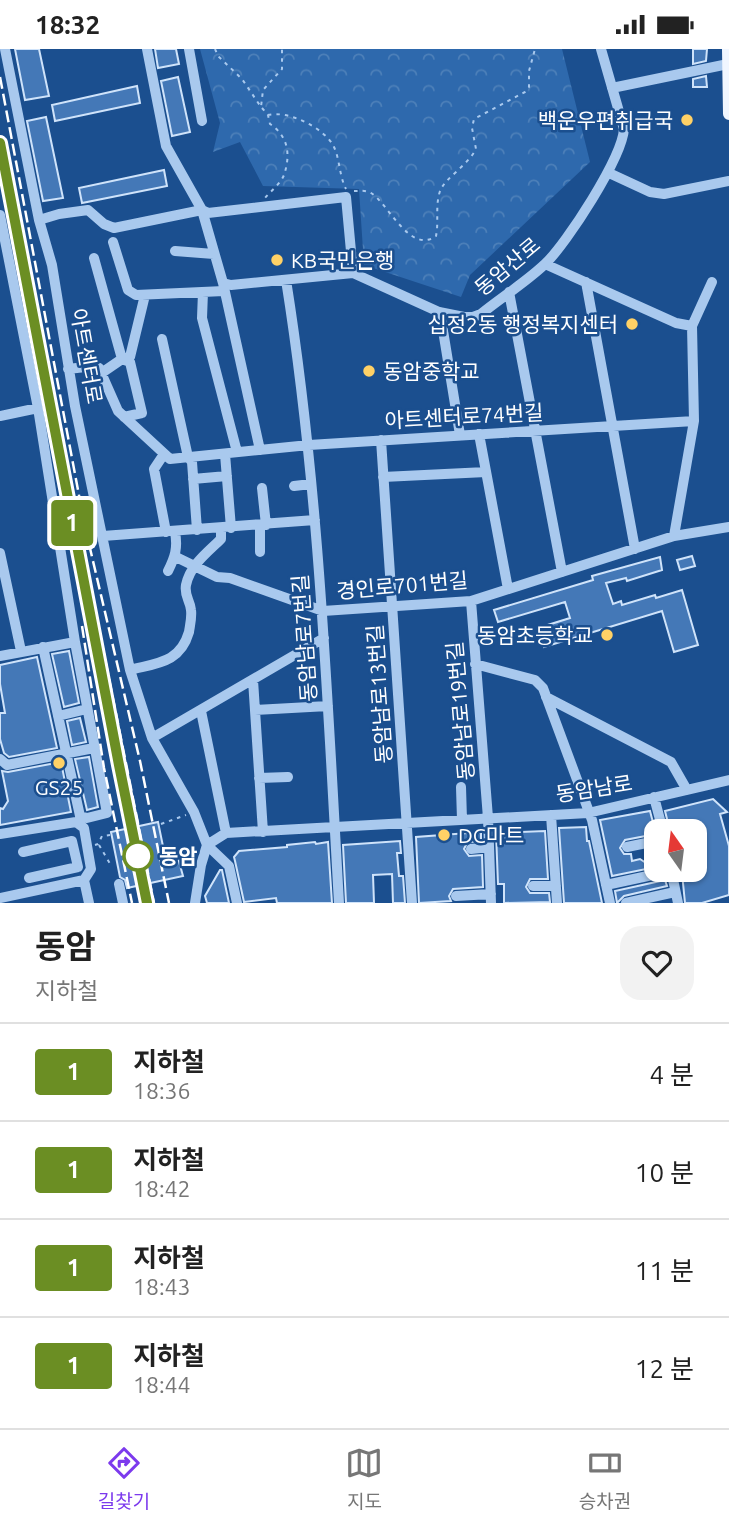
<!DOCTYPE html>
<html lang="ko">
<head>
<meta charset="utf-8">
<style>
	body { margin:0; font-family:Ubuntu,"Noto Sans KR",sans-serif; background:#f2f2f2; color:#222; height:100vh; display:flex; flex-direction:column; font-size:26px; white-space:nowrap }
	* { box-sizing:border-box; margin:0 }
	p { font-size:23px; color:#767676 }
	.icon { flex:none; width:38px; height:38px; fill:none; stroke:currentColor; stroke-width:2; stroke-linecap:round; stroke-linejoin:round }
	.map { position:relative; height:854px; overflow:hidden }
	.panel { display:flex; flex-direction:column; background:#fff; flex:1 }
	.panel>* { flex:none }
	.badge { padding:0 14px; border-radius:5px; font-size:24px; line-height:46px }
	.needle { width:46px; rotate:346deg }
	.controls { position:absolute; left:644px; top:770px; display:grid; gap:14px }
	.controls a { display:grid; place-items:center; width:63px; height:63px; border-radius:14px; background:#fff; box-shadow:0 2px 5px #0004; font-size:35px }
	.map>.badge { position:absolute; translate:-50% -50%; box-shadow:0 0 0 4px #fff }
	.round { display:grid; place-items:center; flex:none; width:74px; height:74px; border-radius:21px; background:#f2f2f2 }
	.summary { display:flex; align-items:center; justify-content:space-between; height:119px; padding:0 35px }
	h1 { font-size:33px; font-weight:700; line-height:52px }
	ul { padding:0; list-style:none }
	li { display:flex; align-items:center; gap:21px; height:98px; padding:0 35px; border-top:2px solid #e0e0e0 }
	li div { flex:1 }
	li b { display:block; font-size:26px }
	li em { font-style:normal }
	li .badge { min-width:77px; font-weight:700; text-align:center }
	.status { display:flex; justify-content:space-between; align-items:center; height:49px; padding:0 35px; background:#fff; direction:ltr }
	.status svg { height:19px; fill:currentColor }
	.dock { display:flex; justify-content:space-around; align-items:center; height:98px; border-top:2px solid #e0e0e0; background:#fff; font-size:19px; color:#767676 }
	.dock a { display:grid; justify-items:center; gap:4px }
	.dock .active { color:#7c3aed }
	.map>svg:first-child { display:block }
</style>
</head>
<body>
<div class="status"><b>18:32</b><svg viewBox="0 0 49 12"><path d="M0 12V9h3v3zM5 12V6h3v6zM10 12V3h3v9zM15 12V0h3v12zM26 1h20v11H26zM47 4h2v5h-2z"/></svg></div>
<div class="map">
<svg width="729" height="854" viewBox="0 0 729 854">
	<defs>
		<pattern id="forest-crowns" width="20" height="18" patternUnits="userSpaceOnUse" patternTransform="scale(1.75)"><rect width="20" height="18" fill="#2e69ad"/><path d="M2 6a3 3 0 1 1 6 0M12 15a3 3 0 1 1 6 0" fill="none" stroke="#4d80b9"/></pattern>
	</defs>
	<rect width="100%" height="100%" fill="#1b4f8f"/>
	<!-- forest -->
	<path fill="url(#forest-crowns)" d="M 200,0 L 562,0 L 590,113 L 470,226 L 461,248 L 364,216 L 359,140 L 263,137 L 240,93 L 213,103 L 220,74 Z"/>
	<!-- building -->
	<path fill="#4478b7" stroke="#cfe3fa" stroke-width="2" d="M 15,0 L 39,0 L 49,47 L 25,51 Z
		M 155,0 L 176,0 L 179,15 L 158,19 Z
		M 693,0 L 707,0 L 706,12 L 693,15 Z
		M 706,27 L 707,38 L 693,38 L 693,30 Z
		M 178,28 L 190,83 L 172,87 L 161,32 Z
		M 137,37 L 140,54 L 55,72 L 52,56 Z
		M 46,68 L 63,149 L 43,152 L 27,72 Z
		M 164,121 L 167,137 L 82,154 L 79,139 Z
		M 692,507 L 695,517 L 680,521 L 677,511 Z
		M 660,508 L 662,521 L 627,532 L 626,529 L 606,534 L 613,555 L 621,552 L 622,556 L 655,546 L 656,549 L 682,541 L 698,596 L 674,603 L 662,562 L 544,598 L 538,579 L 570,569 L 565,553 L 498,573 L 494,561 L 593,531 L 592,527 Z
		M 69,602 L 79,654 L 64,658 L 52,605 Z
		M 37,608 L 57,699 L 9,708 L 4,704 L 0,690 L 0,664 L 5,664 L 0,635 L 0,616 Z
		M 80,669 L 86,693 L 72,696 L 67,672 Z
		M 89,708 L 98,758 L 87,761 L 75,710 Z
		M 61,713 L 71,763 L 0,776 L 0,759 L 3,760 L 8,752 L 2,722 L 8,723 Z
		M 713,750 L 727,763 L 720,765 L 729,797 L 729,846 L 702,854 L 685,854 L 682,824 L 695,821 L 695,782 L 670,782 L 665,762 Z
		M 650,762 L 656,785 L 625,791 L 620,799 L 624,805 L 631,805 L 632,812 L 640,810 L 646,814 L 656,812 L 656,818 L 612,827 L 600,771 Z
		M 158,773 L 166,812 L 178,809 L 183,827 L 127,839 L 125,831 L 120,828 L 111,783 Z
		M 586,778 L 587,792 L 589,792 L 602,854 L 564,854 L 559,779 Z
		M 545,782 L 548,830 L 530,830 L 526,838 L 530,844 L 549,844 L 550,853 L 504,854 L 504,835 L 498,835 L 496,784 Z
		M 481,783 L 481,791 L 467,794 L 464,800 L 469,807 L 482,806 L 483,838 L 453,840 L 449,847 L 451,852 L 419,854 L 416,788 Z
		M 400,792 L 401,804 L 397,804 L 399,827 L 403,827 L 405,854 L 393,854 L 392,825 L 373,826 L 374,854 L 346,854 L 343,796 Z
		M 315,793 L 316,795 L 328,793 L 332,854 L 277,854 L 276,849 L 244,853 L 235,812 L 234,808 L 239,802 L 287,798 L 287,796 Z
		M 220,821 L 222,821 L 229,854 L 207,854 L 205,847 Z
		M 665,831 L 667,837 L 624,847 L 617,854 L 615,842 Z"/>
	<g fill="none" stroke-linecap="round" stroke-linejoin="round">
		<!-- path -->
		<path stroke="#a9c9ee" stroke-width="2" stroke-dasharray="3.5 5" stroke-linecap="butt" d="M 215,0 L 218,7 L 242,30 L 261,58 L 263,41 L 282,20 L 282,0
			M 262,59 L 268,66 L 270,75 C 288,87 291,105 284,126 C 281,134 271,142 265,149
			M 268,66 C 288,61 325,79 334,98 C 340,111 339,126 346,140
			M 354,142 C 361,142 365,141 371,144 C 388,154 410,206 436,187 C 439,173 435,157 440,142 C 445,129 467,117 476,100 L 472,79 L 474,70 L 525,43 L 529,38 L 529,22 L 535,0
			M 161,775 L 186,766
			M 95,796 L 98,795 L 102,787 L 110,786
			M 99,796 L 112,818"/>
		<!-- minor -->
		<path stroke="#a9c9ee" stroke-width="10" d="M 5,0 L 39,171 L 52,216 L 75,357 L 130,621 L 152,689 L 194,763 L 207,796 L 229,817 L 237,854
			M 147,0 L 166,97 L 202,161 L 223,234 L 260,401
			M 189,0 L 202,72
			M 612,39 L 728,15
			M 609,124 L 650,143 L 664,145 L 729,132
			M 0,166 L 38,359 L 75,593 L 107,764 L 87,769 L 80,767
			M 39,171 L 59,165 L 88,161 L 104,175 L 114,179 L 202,161 L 208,164 L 346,148 L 353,224
			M 113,193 L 128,241 L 136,246 L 224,242
			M 175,202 L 214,205
			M 94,209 L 122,310 L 130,313 L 142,364 L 124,368
			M 545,215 L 676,274 L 692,277 L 694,372 L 674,487
			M 286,231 C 319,438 327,645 339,854
			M 586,233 L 635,500
			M 223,234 L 231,236 L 353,224 L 439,263 L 464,268 L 473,268 L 481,265 C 502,248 526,233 545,215 C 567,194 622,109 624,80 L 601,0
			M 203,243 L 202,269 L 237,403
			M 509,243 L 562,523
			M 440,263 L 460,386
			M 692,277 L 712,233
			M 162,290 L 188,408 L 192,413 L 197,481
			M 68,320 L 94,317 L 99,319 L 118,362 L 170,410 L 309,396 L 694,372
			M 103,323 L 122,310 L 130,308 L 145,246
			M 0,367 L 38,359
			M 479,385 L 508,540
			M 381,391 L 412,854
			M 164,405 L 154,420 L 166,483
			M 225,405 L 231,479
			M 383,428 L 486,423
			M 193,430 L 227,427
			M 294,437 L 311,435
			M 262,439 L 266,476
			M 260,477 L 260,503
			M 103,487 L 315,471
			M 0,504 L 21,602
			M 176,508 L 217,528 L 230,529 L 323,562 L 471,552 L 674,487 L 729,478
			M 168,522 C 175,508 178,499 175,483
			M 471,552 L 488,769 L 491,854
			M 43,598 L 80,767
			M 0,607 L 75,593
			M 475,615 L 535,631 L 543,639 L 592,771 L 610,854
			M 130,621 C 157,614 180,614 189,583 C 190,576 192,569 191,561 C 190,551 184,547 186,536 C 190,516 208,503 221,490 L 221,479
			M 253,631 L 263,783
			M 546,648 L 671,713 L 687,741
			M 255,661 L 328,657
			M 201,662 L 226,784
			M 58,667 L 87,660
			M 152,689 L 324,589
			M 0,710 L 7,716 L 94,699
			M 259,729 L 288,728
			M 461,738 L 462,771
			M 654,748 L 663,782
			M 551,766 L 557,854
			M 0,785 L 76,773 L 84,779 L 91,820 L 84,831 L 0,849
			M 207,796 L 226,784 L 588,764 L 729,731
			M 627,798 L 656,792
			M 471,800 L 489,798
			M 23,803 L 72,792 L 78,818 L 29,829
			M 671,821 L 678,854
			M 84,831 L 89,854
			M 119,835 L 123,854
			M 606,836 L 671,822
			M 533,837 L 556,837
			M 456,847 L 491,845
			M 195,854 L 201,816 L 207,796
			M 626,854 L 675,843"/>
		<!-- major -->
		<path stroke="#f0f6ff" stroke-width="12" d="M 728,0 L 729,65"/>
		<!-- rail -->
		<path stroke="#fff" stroke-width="2.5" stroke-dasharray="12 5" stroke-linecap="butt" d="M 0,28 L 85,478 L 140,712 L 169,854
			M 0,93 L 95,592
			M 82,577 L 104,719 L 132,854
			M 99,580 L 154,854"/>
	</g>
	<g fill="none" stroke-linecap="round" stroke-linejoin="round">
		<defs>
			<path id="line" d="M 0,94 L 119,716 L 147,854"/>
		</defs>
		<!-- line casing -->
		<use href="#line" stroke="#fff" stroke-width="16"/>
		<!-- line -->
		<use href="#line" stroke="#6b8e23" stroke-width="10"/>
	</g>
	<!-- markers -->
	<g fill="#ffd166" stroke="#1b4f8f" stroke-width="2.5">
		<circle cx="687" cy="71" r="7"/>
		<circle cx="277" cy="211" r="7"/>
		<circle cx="632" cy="275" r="7"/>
		<circle cx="369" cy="322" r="7"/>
		<circle cx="607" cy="586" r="7"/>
		<circle cx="59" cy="714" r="7"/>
		<circle cx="444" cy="786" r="7"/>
	</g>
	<circle fill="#fff" stroke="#6b8e23" stroke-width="3.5" cx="138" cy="807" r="14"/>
	<g text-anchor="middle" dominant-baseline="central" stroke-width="5" stroke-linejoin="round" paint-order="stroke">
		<!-- poi labels -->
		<g font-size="21" fill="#fff" stroke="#1b4f8f" text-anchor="end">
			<text x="673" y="71">백운우편취급국</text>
			<text x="291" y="211" text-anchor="start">KB국민은행</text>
			<text x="618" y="275">십정2동 행정복지센터</text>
			<text x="383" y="322" text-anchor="start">동암중학교</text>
			<text x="593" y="586">동암초등학교</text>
			<text x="59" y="738" text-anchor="middle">GS25</text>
			<text x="458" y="786" text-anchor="start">DC마트</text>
		</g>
		<!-- street labels -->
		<g font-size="21" fill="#fff" stroke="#1b4f8f">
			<text transform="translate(507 217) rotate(-40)">동암산로</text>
			<text transform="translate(87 307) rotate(80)">아트센터로</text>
			<text transform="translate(464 367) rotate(-3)">아트센터로74번길</text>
			<text transform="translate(402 536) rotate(-5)">경인로701번길</text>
			<text transform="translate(304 589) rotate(-94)">동암남로7번길</text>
			<text transform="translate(379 645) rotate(-94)">동암남로13번길</text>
			<text transform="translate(460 662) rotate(-95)">동암남로19번길</text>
			<text transform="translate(594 739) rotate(-9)">동암남로</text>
		</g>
		<!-- stop labels -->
		<g font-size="21" font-weight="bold" fill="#fff" stroke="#1b4f8f" text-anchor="start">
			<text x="159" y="807">동암</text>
		</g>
	</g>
</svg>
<div class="controls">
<a><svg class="needle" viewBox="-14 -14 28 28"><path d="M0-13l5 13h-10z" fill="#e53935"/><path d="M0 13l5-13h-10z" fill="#767676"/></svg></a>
</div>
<b class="badge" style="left:72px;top:474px;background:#6b8e23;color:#fff">1</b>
</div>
<section class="panel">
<div class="summary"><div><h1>동암</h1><p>지하철</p></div><a class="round"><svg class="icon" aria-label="heart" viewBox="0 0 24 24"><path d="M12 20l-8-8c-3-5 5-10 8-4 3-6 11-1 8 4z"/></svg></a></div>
<ul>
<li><span class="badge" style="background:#6b8e23;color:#fff">1</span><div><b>지하철</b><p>18:36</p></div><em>4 분</em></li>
<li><span class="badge" style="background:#6b8e23;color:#fff">1</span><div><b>지하철</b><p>18:42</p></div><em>10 분</em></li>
<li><span class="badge" style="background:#6b8e23;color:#fff">1</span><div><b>지하철</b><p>18:43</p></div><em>11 분</em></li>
<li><span class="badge" style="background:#6b8e23;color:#fff">1</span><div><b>지하철</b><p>18:44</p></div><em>12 분</em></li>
</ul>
</section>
<nav class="dock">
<a class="active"><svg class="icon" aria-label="directions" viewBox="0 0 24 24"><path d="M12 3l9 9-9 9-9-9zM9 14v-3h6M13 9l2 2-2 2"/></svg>길찾기</a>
<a><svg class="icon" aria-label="map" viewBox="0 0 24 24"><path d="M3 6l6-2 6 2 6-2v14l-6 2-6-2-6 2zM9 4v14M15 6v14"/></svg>지도</a>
<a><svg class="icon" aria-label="tickets" viewBox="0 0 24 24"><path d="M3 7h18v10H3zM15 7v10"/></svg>승차권</a>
</nav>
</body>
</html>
